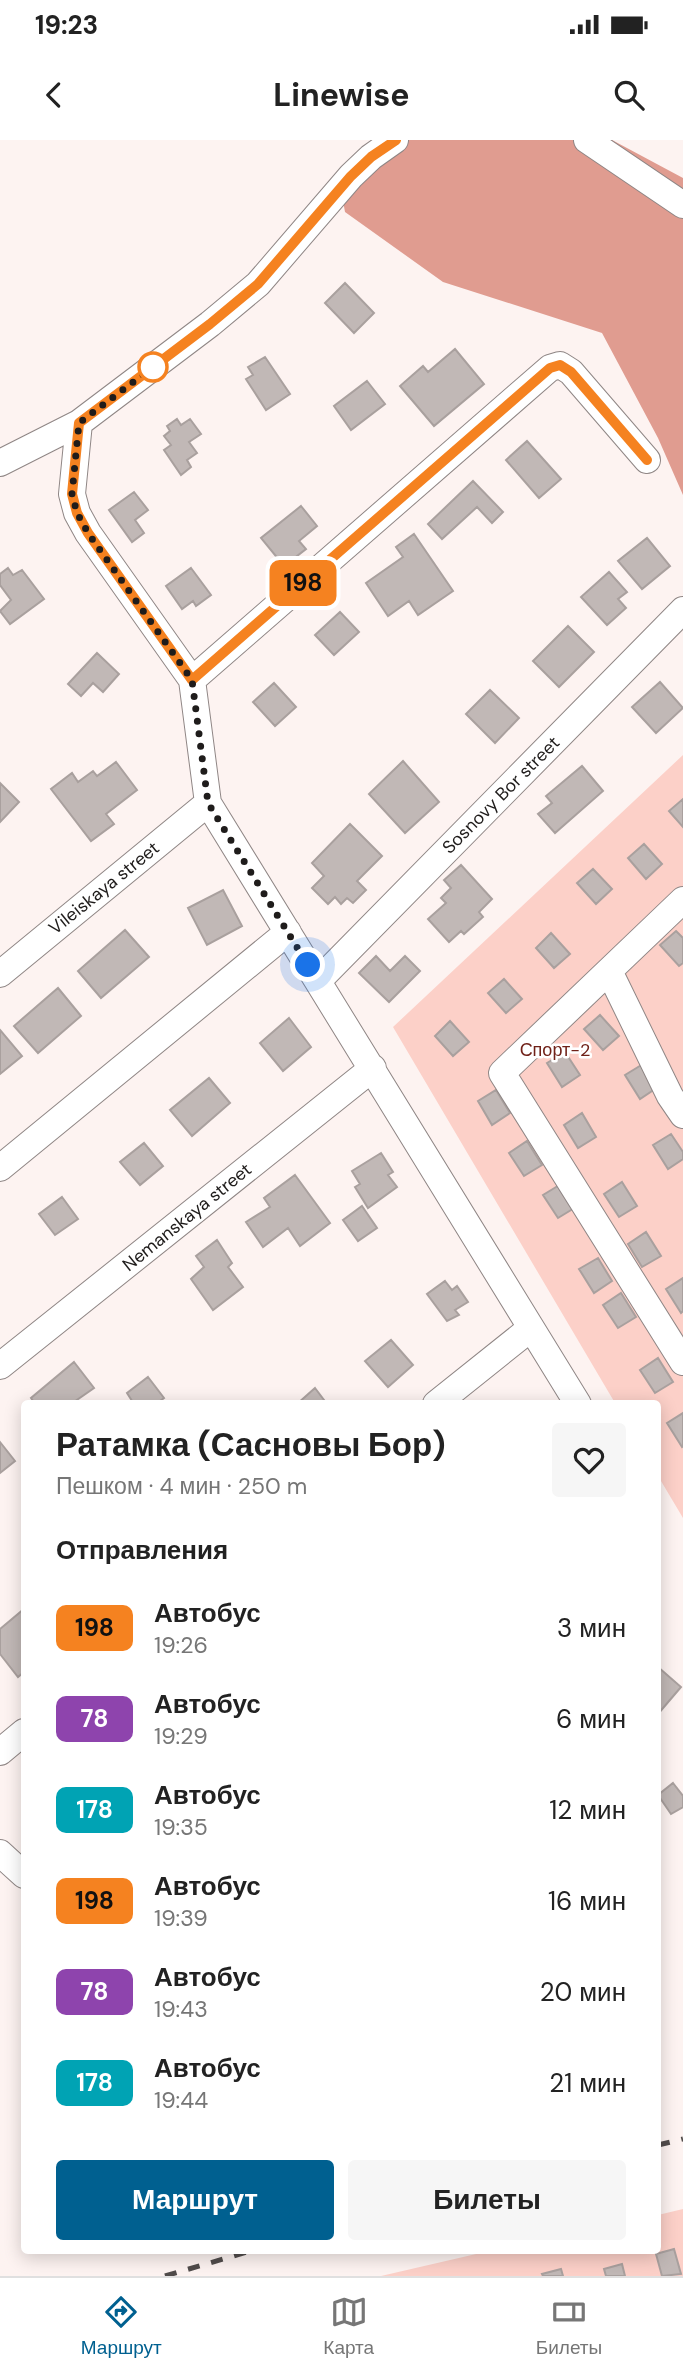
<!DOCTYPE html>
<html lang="ru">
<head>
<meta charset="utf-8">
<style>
	body { margin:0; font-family:"DM Sans",sans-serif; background:#f6f6f6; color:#222; height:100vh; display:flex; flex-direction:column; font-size:26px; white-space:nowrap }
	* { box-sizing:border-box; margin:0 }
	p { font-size:23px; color:#767676 }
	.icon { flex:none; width:38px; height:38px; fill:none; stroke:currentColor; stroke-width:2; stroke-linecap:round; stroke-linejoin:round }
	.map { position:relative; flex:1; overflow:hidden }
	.side { position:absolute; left:21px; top:1260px; width:640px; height:854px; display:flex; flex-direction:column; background:#fff; border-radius:7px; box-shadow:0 4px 18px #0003 }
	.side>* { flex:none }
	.badge { padding:0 14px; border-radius:10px; font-size:24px; line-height:46px }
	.you { position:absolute; width:35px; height:35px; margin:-18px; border:5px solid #fff; border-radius:50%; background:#1a73e8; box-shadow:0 0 0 10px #1a73e833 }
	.map>.badge { position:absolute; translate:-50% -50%; box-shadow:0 0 0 4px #fff }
	h2 { padding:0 35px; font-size:26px; line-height:63px }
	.round { display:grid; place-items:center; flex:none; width:74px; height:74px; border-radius:7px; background:#f6f6f6 }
	.overview { display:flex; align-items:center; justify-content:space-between; height:119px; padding:0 35px }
	h1 { font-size:33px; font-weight:700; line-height:52px }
	.primary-button { display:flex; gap:14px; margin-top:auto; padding:14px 35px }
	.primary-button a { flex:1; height:80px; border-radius:7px; background:#006090; color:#fff; font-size:28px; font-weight:700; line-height:80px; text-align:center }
	.primary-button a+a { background:#f6f6f6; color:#222 }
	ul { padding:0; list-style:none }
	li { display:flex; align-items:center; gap:21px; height:91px; padding:0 35px }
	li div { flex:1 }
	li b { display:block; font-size:26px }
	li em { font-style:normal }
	li .badge { min-width:77px; font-weight:700; text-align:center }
	.status { display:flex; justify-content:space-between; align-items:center; height:49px; padding:0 35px; background:#fff; direction:ltr }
	.status svg { height:19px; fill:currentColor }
	header { display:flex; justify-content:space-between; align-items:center; height:91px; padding:0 35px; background:#fff; font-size:32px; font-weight:700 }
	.menu { display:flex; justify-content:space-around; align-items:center; height:98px; border-top:2px solid #e0e0e0; background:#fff; font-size:19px; color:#767676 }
	.menu a { display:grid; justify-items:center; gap:4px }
	.menu .active { color:#006090 }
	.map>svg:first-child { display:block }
</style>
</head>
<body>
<div class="status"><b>19:23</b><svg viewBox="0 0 49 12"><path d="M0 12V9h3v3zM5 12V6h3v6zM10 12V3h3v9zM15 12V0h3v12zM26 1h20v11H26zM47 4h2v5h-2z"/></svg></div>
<header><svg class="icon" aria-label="back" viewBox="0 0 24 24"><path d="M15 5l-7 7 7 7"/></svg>Linewise<svg class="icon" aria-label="search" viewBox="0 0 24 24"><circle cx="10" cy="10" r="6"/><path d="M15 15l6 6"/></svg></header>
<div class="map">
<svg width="683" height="2136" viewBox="0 0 683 2136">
	<rect width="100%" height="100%" fill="#fdf3f1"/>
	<!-- green -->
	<path fill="#fcd0c8" d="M 683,615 L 683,1378 L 658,1336 L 658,1264 L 615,1263 L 393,887 Z
		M 683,2069 L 683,2136 L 381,2136 L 489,2111 L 658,2110 L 658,2075 Z"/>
	<!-- forest -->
	<path fill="#e09c90" d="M 408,0 L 612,0 L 683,38 L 683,355 L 658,298 L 602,193 L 443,142 L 345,72 L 342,55 L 375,24 Z"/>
	<!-- building -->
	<path fill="#c1b8b6" stroke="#a9a09e" stroke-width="2" d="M 345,143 L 374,173 L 354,193 L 325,163 Z
		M 455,209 L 484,244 L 434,286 L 400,246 L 423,226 L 428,232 Z
		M 265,217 L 290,254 L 266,270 L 246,239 L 253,235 L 248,227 Z
		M 367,241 L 385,264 L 351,290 L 334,266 Z
		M 177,279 L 181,285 L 190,279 L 201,294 L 189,302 L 197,313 L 187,320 L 191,327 L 181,335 L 164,310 L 171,305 L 164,296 L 170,291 L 167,286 Z
		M 527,301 L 561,339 L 539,358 L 506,320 Z
		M 473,341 L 503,372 L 492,383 L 477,367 L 442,399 L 428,384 Z
		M 134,352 L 148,370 L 135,380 L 144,393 L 132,402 L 109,370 Z
		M 301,366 L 317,386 L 299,401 L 306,409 L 284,426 L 261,398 Z
		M 414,394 L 453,451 L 418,475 L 409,461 L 388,476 L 366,443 L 403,417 L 396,407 Z
		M 647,398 L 670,426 L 642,449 L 618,421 Z
		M 8,428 L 13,435 L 22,430 L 44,459 L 10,484 L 0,471 L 11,460 L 0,445 L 0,434 Z
		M 191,428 L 211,455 L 196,466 L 193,461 L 182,469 L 166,446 Z
		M 609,432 L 627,452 L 618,459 L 626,468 L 607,485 L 581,457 Z
		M 340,472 L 359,492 L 334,515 L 315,495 Z
		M 568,486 L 594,512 L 559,547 L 533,521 Z
		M 97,513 L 119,534 L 103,552 L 93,543 L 81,556 L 68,544 Z
		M 660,542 L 683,568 L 656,593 L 632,567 Z
		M 274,543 L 296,567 L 275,586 L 253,562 Z
		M 490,550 L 519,578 L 495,603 L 466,574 Z
		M 403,621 L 439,662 L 405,693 L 369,654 Z
		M 116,622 L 137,650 L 106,674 L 114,684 L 91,701 L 51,649 L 72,633 L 78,642 L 93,631 L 97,636 Z
		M 582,626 L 603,651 L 555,693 L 538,674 L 552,663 L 546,656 Z
		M 0,643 L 19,662 L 0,682 Z
		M 683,659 L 683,687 L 669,671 Z
		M 350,684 L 382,716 L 357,741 L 366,750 L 353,763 L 347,758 L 341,764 L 335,757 L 328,764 L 312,748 L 324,736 L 312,723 Z
		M 644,704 L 662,724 L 646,739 L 628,718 Z
		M 461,725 L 492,759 L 479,772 L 483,777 L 464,794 L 461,791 L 449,802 L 428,779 L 446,763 L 441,758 L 451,748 L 444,740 Z
		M 593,729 L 612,749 L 596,764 L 577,743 Z
		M 223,750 L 242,786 L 207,805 L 188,768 Z
		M 125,790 L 149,817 L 101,858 L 78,831 Z
		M 676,791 L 683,798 L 683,823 L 679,826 L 660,805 Z
		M 551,793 L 570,814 L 554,828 L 536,808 Z
		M 376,816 L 390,831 L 405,816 L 420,831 L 389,862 L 359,833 Z
		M 504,839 L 522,859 L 506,873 L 488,853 Z
		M 58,848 L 81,876 L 38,913 L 14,886 Z
		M 600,875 L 619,896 L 603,910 L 584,889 Z
		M 289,878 L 311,907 L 283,931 L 260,903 Z
		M 450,881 L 469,902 L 453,916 L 435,896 Z
		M 0,890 L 22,916 L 0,934 Z
		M 565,912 L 580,935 L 562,947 L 547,923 Z
		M 643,924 L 658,947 L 640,959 L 625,935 Z
		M 209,938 L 230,963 L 192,996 L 170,970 Z
		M 496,950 L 510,973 L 492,985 L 478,961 Z
		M 582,973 L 596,997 L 578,1008 L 564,985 Z
		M 671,994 L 683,1012 L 683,1019 L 668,1029 L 653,1005 Z
		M 527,1001 L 542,1025 L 524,1036 L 509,1013 Z
		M 144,1003 L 163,1026 L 140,1045 L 120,1022 Z
		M 381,1013 L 393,1032 L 388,1035 L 397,1047 L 368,1068 L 355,1047 L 360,1044 L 352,1031 Z
		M 295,1035 L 330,1083 L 300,1106 L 288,1088 L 263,1107 L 246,1082 L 270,1067 L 264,1058 Z
		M 622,1042 L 637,1066 L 619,1077 L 604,1054 Z
		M 561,1044 L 576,1067 L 558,1078 L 543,1055 Z
		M 62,1057 L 78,1079 L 55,1095 L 39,1074 Z
		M 362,1066 L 377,1088 L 358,1101 L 343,1080 Z
		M 646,1092 L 661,1116 L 642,1127 L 628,1104 Z
		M 217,1100 L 232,1123 L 228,1127 L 243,1147 L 213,1170 L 191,1139 L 204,1127 L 196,1116 Z
		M 598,1118 L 612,1141 L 594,1153 L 579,1129 Z
		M 683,1138 L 683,1171 L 681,1173 L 666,1149 Z
		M 445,1141 L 452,1150 L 457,1146 L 468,1162 L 455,1170 L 459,1175 L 447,1181 L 427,1154 Z
		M 621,1153 L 636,1177 L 618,1188 L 603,1165 Z
		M 391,1200 L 413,1225 L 388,1247 L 365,1221 Z
		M 658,1218 L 673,1242 L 655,1253 L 640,1230 Z
		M 74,1222 L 94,1248 L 71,1264 L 35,1264 L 31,1258 Z
		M 148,1237 L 164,1258 L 156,1264 L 134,1264 L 127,1253 Z
		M 315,1248 L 327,1264 L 297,1264 Z
		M 683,1273 L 683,1306 L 682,1307 L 667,1283 Z
		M 0,1302 L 15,1321 L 0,1333 Z
		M 24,1469 L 24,1532 L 18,1537 L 0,1514 L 0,1489 Z
		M 658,1527 L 681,1547 L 658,1574 Z
		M 673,1643 L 683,1656 L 683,1667 L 671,1674 L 658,1655 Z
		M 674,2109 L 681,2134 L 662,2136 L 656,2114 Z
		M 622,2124 L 625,2136 L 606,2136 L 604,2129 Z
		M 561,2129 L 563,2136 L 543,2136 L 542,2134 Z"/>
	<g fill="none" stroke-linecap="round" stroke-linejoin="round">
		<defs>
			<path id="minor" d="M 587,0 L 683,65
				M 79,283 L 72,354 L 77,373 L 88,393 L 192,540 L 550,228 L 560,225 L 571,232 L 647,320
				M 0,323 L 79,283 L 210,184 L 258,144 L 351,36 L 371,17 L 395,0
				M 192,540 L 208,663 L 578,1264
				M 683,760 L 502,933 L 683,1222
				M 609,831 L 670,956 L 683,975
				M 0,834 L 208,663
				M 318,841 L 683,470
				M 0,1028 L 288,792
				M 0,1226 L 373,928
				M 436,1264 L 531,1188
				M 0,1612 L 24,1592
				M 0,1713 L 24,1735"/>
		</defs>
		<!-- minor casing -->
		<use href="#minor" stroke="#8f8685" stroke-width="28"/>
		<!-- minor -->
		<use href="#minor" stroke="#fff" stroke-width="26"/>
		<!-- rail -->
		<path stroke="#514c4b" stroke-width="5" stroke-dasharray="12 12" stroke-linecap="butt" d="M 658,2005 L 683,1999
			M 165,2136 L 254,2110"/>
	</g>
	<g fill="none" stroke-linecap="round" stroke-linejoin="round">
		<defs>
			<path id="line" d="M 396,0 L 371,17 L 351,36 L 258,144 L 210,184 L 79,283 L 72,354 L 77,373 L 88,393 L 192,540 L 550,228 L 560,225 L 571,232 L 647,320"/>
		</defs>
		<!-- line casing -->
		<use href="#line" stroke="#fff" stroke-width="16"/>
		<!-- line -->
		<use href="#line" stroke="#f58220" stroke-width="10"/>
		<!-- walk -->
		<path stroke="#1f1c1b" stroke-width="7" stroke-dasharray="0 12.6" d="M 153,227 L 79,283 L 72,354 L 77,373 L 88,393 L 192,540 L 208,663 L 308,825"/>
	</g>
	<!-- markers -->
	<circle fill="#fff" stroke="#f58220" stroke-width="3.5" cx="153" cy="227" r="14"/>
	<g text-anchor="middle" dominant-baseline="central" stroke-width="5" stroke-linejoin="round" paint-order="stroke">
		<!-- street labels -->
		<g font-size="18" fill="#1f1c1b" stroke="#fff">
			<text transform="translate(501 655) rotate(-45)">Sosnovy Bor street</text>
			<text transform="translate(104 748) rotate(-39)">Vileiskaya street</text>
			<text transform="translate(187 1077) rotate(-39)">Nemanskaya street</text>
		</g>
		<!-- park labels -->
		<g font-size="18" fill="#702118" stroke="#fff">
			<text x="555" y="910">Спорт-2</text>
		</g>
	</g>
</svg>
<div class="you" style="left:308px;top:825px"></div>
<b class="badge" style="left:303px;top:443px;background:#f58220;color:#111">198</b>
<section class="side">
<div class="overview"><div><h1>Ратамка (Сасновы Бор)</h1><p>Пешком · 4 мин · 250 m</p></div><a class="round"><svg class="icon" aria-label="heart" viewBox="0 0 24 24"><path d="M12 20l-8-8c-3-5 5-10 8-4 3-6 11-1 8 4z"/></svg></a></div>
<h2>Отправления</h2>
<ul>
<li><span class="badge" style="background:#f58220;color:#111">198</span><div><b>Автобус</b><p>19:26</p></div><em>3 мин</em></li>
<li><span class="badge" style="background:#8e44ad;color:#fff">78</span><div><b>Автобус</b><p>19:29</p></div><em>6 мин</em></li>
<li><span class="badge" style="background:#00a3b4;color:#fff">178</span><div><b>Автобус</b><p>19:35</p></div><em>12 мин</em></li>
<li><span class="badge" style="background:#f58220;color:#111">198</span><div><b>Автобус</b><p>19:39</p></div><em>16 мин</em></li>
<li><span class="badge" style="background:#8e44ad;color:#fff">78</span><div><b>Автобус</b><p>19:43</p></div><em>20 мин</em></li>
<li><span class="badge" style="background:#00a3b4;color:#fff">178</span><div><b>Автобус</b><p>19:44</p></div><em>21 мин</em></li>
</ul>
<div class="primary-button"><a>Маршрут</a><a>Билеты</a></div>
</section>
</div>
<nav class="menu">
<a class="active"><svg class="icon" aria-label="directions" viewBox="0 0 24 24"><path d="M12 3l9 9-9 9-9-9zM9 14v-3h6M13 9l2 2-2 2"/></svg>Маршрут</a>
<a><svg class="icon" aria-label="map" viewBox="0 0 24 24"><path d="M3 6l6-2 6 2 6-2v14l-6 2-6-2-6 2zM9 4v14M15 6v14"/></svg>Карта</a>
<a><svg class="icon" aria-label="tickets" viewBox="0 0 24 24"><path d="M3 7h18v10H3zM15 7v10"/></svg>Билеты</a>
</nav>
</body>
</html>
